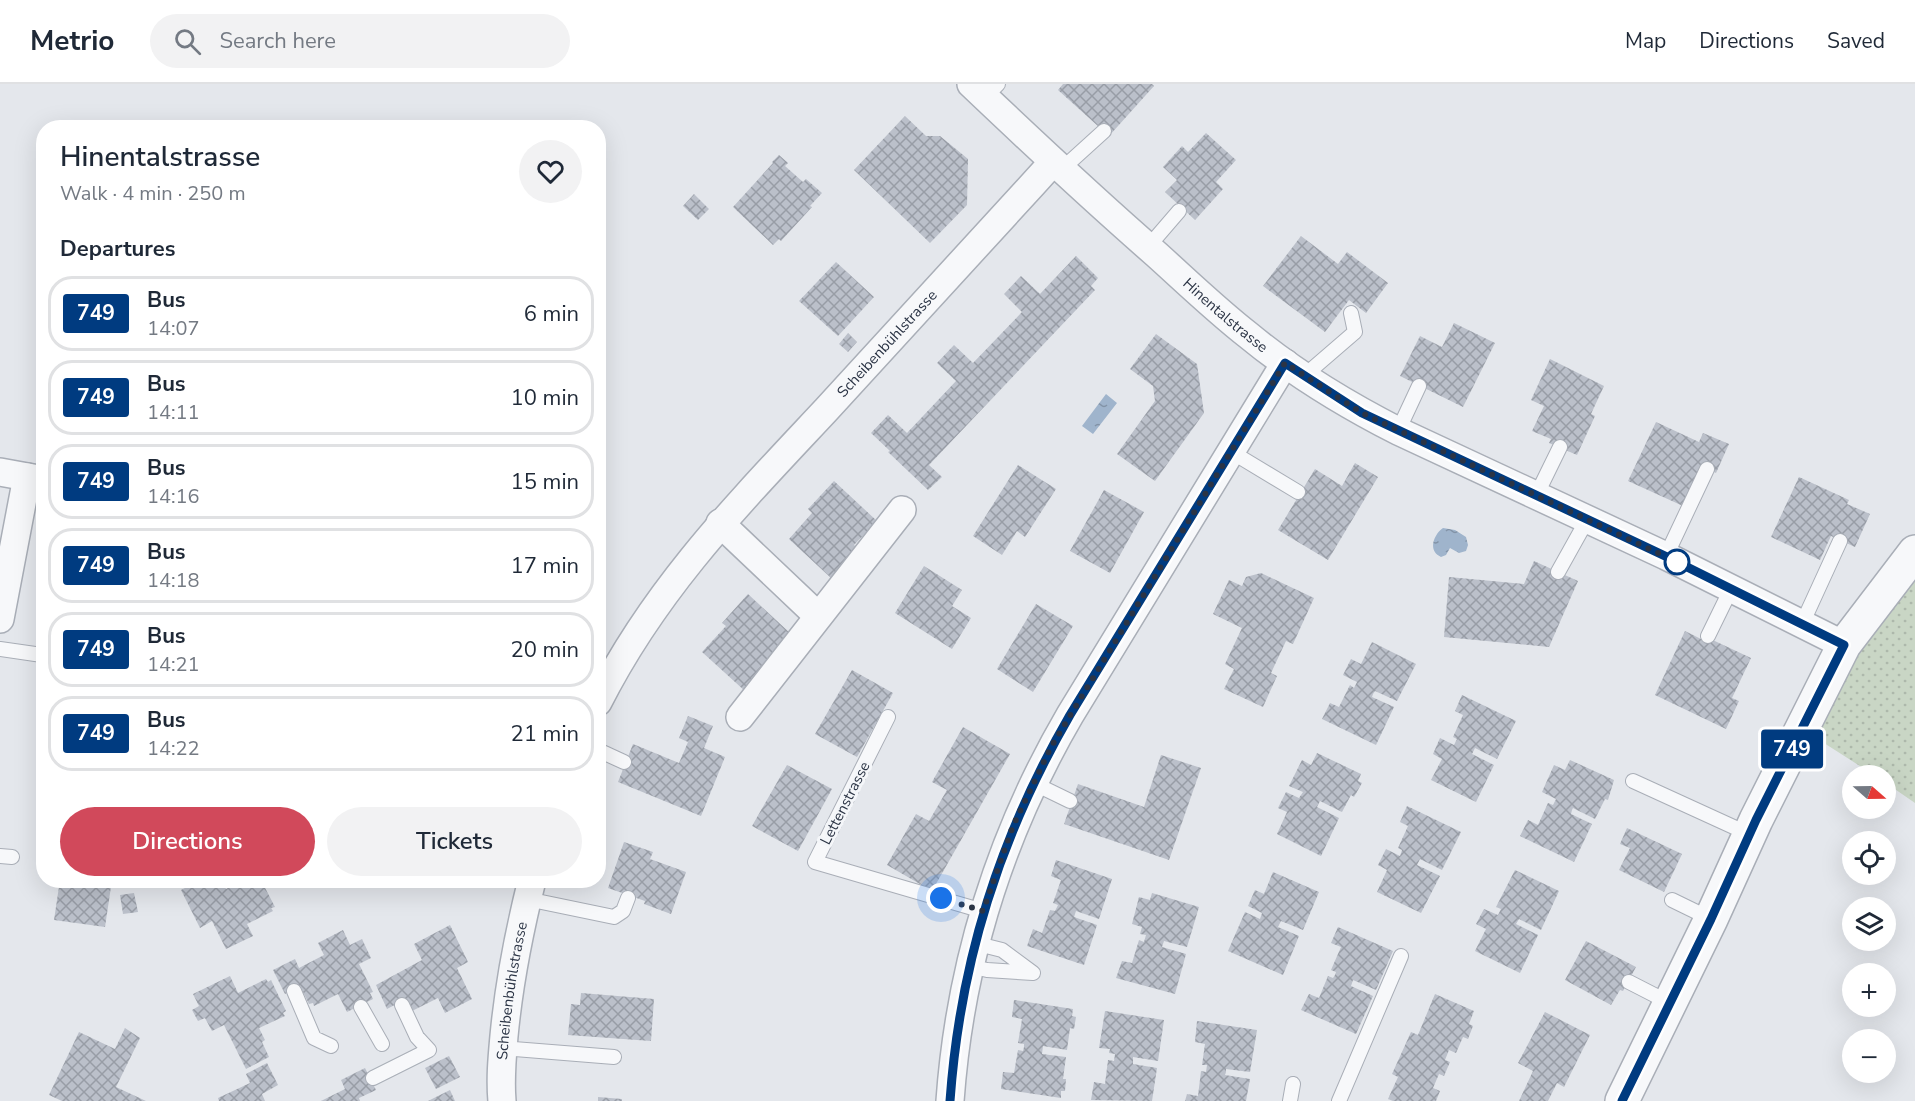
<!DOCTYPE html>
<html lang="en">
<head>
<meta charset="utf-8">
<style>
	body { margin:0; font-family:"Nunito Sans",sans-serif; background:#f2f2f3; color:#1f2937; height:100vh; display:flex; flex-direction:column; font-size:22px; white-space:nowrap }
	* { box-sizing:border-box; margin:0 }
	p { font-size:20px; color:#747a83 }
	.icon { flex:none; width:33px; height:33px; fill:none; stroke:currentColor; stroke-width:2; stroke-linecap:round; stroke-linejoin:round }
	.map { position:relative; flex:1; overflow:hidden }
	.drawer { position:absolute; left:36px; top:36px; width:570px; height:768px; display:flex; flex-direction:column; background:#fff; border-radius:24px; box-shadow:0 6px 24px #0002 }
	.drawer>* { flex:none }
	.badge { padding:0 12px; border-radius:4px; font-size:21px; line-height:39px }
	.needle { width:39px; rotate:110deg }
	.fabs { position:absolute; left:1842px; top:681px; display:grid; gap:12px }
	.fabs a { display:grid; place-items:center; width:54px; height:54px; border-radius:50%; background:#fff; box-shadow:0 6px 24px #0002; font-size:30px }
	.you { position:absolute; width:30px; height:30px; margin:-15px; border:4px solid #fff; border-radius:50%; background:#1a73e8; box-shadow:0 0 0 9px #1a73e833 }
	.map>.badge { position:absolute; translate:-50% -50%; box-shadow:0 0 0 3px #fff }
	h2 { padding:0 24px; font-size:22px; line-height:54px }
	.round { display:grid; place-items:center; flex:none; width:63px; height:63px; border-radius:32px; background:#f2f2f3 }
	.headline { display:flex; align-items:center; justify-content:space-between; height:102px; padding:0 24px }
	h1 { font-size:28px; font-weight:600; line-height:45px }
	.button { display:flex; gap:12px; margin-top:auto; padding:12px 24px }
	.button a { flex:1; height:69px; border-radius:36px; background:#d1495b; color:#fff; font-size:24px; font-weight:600; line-height:69px; text-align:center }
	.button a+a { background:#f2f2f3; color:#1f2937 }
	ul { padding:0; list-style:none }
	li { display:flex; align-items:center; gap:18px; height:75px; margin:0 12px 9px; padding:0 12px; border:3px solid #e0e1e3; border-radius:24px }
	li div { flex:1 }
	li b { display:block; font-size:22px }
	li em { font-style:normal }
	li .badge { min-width:66px; font-weight:700; text-align:center }
	header { display:flex; align-items:center; gap:36px; box-sizing:border-box; height:84px; padding:0 30px; background:#fff; border-bottom:2px solid #e0e1e3 }
	header strong { font-size:28px }
	nav { display:flex; gap:33px; margin-inline-start:auto; font-size:21px }
	.search { width:420px; height:54px; background:#f2f2f3; display:flex; align-items:center; gap:15px; box-sizing:border-box; padding:0 21px; border-radius:33px; color:#747a83; font-size:22px }
	.map>svg:first-child { display:block }
</style>
</head>
<body>
<header>
<strong>Metrio</strong>
<div class="search"><svg class="icon" aria-label="search" viewBox="0 0 24 24"><circle cx="10" cy="10" r="6"/><path d="M15 15l6 6"/></svg>Search here</div>
<nav><a>Map</a><a>Directions</a><a>Saved</a></nav>
</header>
<div class="map">
<svg width="1915" height="1017" viewBox="0 0 1915 1017">
	<defs>
		<pattern id="grass-dots" width="8" height="8" patternUnits="userSpaceOnUse" patternTransform="scale(1.5)"><rect width="8" height="8" fill="#c9d6c5"/><path d="M2 2h.1M6 6h.1" fill="none" stroke="#adb8ab" stroke-width="1.8" stroke-linecap="round"/></pattern>
		<pattern id="water-ripples" width="26" height="14" patternUnits="userSpaceOnUse" patternTransform="scale(1.5)"><rect width="26" height="14" fill="#9fb4cc"/><path d="M2 4q2-2 4 0t4 0M15 11q2-2 4 0t4 0" fill="none" stroke="#8293a7"/></pattern>
		<pattern id="building-cross-hatch" width="8" height="8" patternUnits="userSpaceOnUse" patternTransform="scale(1.5)"><rect width="8" height="8" fill="#bbc0ca"/><path d="M0 0l8 8M0 8l8-8" fill="none" stroke="#989da6"/></pattern>
	</defs>
	<rect width="100%" height="100%" fill="#e4e7ec"/>
	<!-- grass -->
	<path fill="url(#grass-dots)" d="M 1915,490 L 1915,719 L 1886,699 L 1886,692 L 1874,691 L 1813,652 L 1860,569 Z"/>
	<!-- water -->
	<path fill="url(#water-ripples)" d="M 1106,310 L 1117,319 L 1093,350 L 1082,342 Z
		M 1443,444 L 1455,446 L 1466,453 L 1468,461 L 1466,467 L 1459,469 L 1450,464 L 1446,471 L 1441,473 C 1427,467 1434,450 1443,444 Z"/>
	<!-- building -->
	<path fill="url(#building-cross-hatch)" d="M 1063,0 L 1152,0 L 1154,2 L 1109,52 L 1058,6 Z
		M 905,32 L 926,52 L 940,52 L 968,75 L 967,121 L 930,159 L 854,86 Z
		M 1206,49 L 1236,76 L 1216,98 L 1223,105 L 1195,136 L 1165,108 L 1177,96 L 1163,83 L 1182,62 L 1188,68 Z
		M 779,71 L 788,79 L 785,82 L 803,98 L 806,95 L 822,109 L 810,122 L 812,123 L 781,157 L 779,155 L 773,161 L 733,123 L 773,79 L 772,78 Z
		M 694,110 L 709,125 L 698,136 L 683,122 Z
		M 1301,152 L 1338,180 L 1347,168 L 1388,199 L 1366,229 L 1349,216 L 1325,248 L 1263,202 Z
		M 1076,172 L 1098,194 L 1091,202 L 1095,206 L 929,381 L 942,393 L 928,406 L 888,368 L 890,367 L 871,349 L 888,331 L 907,349 L 956,297 L 937,279 L 954,261 L 973,279 L 1022,228 L 1004,210 L 1021,192 L 1040,210 Z
		M 836,178 L 874,213 L 838,252 L 799,217 Z
		M 1454,239 L 1495,259 L 1463,323 L 1400,292 L 1420,252 L 1442,263 Z
		M 848,249 L 857,258 L 848,268 L 839,260 Z
		M 1156,250 L 1197,280 L 1204,329 L 1155,397 L 1117,370 L 1155,317 L 1153,302 L 1130,285 Z
		M 1550,275 L 1604,302 L 1591,330 L 1595,332 L 1577,371 L 1549,359 L 1551,355 L 1532,347 L 1544,322 L 1531,316 Z
		M 1656,338 L 1699,358 L 1703,349 L 1729,360 L 1716,389 L 1702,382 L 1683,422 L 1628,397 Z
		M 1355,379 L 1378,393 L 1328,476 L 1278,446 L 1315,385 L 1342,402 Z
		M 1018,381 L 1056,405 L 1025,453 L 1017,447 L 1002,471 L 973,452 Z
		M 1799,393 L 1849,416 L 1847,420 L 1870,430 L 1855,463 L 1831,452 L 1820,476 L 1771,453 Z
		M 834,397 L 877,437 L 854,461 L 858,465 L 831,494 L 789,455 L 812,429 L 808,425 Z
		M 1104,406 L 1144,428 L 1110,489 L 1070,467 Z
		M 1534,477 L 1578,497 L 1549,563 L 1444,553 L 1449,493 L 1524,500 Z
		M 924,482 L 962,506 L 952,522 L 971,534 L 952,565 L 895,529 Z
		M 1261,489 L 1314,514 L 1293,560 L 1286,557 L 1271,589 L 1277,592 L 1263,623 L 1224,605 L 1234,585 L 1225,580 L 1242,544 L 1213,530 L 1229,496 L 1242,502 L 1246,493 Z
		M 748,510 L 791,550 L 746,608 L 702,568 L 726,542 L 722,539 Z
		M 1036,520 L 1073,542 L 1033,608 L 997,585 Z
		M 1685,547 L 1701,555 L 1702,551 L 1751,574 L 1732,614 L 1739,617 L 1726,645 L 1655,611 Z
		M 1372,558 L 1416,580 L 1397,617 L 1375,607 L 1373,610 L 1372,613 L 1394,623 L 1376,661 L 1322,635 L 1330,619 L 1339,623 L 1350,601 L 1354,604 L 1357,598 L 1343,591 L 1351,575 L 1361,580 Z
		M 852,586 L 893,609 L 857,673 L 815,650 Z
		M 1462,611 L 1516,637 L 1497,675 L 1475,664 L 1472,670 L 1494,681 L 1476,718 L 1431,696 L 1442,675 L 1433,670 L 1440,654 L 1454,661 L 1457,655 L 1453,653 L 1463,631 L 1455,627 Z
		M 688,632 L 713,642 L 704,664 L 725,673 L 701,732 L 618,698 L 633,660 L 679,679 L 688,658 L 679,654 Z
		M 963,643 L 1010,670 L 932,807 L 887,781 L 916,730 L 929,737 L 947,706 L 932,698 Z
		M 1317,669 L 1361,690 L 1358,697 L 1362,699 L 1354,713 L 1351,711 L 1342,728 L 1320,717 L 1317,723 L 1339,734 L 1321,772 L 1277,750 L 1287,728 L 1278,724 L 1286,708 L 1299,714 L 1303,708 L 1289,702 L 1302,676 L 1311,681 Z
		M 1161,671 L 1201,684 L 1169,776 L 1064,740 L 1078,700 L 1144,723 Z
		M 1570,676 L 1614,696 L 1608,716 L 1605,715 L 1595,735 L 1573,724 L 1572,726 L 1571,730 L 1592,740 L 1574,778 L 1520,752 L 1528,736 L 1538,741 L 1548,719 L 1553,721 L 1556,715 L 1542,708 L 1554,681 L 1565,686 Z
		M 787,681 L 832,705 L 798,767 L 752,742 Z
		M 1407,722 L 1461,748 L 1442,786 L 1420,775 L 1417,781 L 1440,792 L 1421,829 L 1377,808 L 1387,786 L 1378,781 L 1386,765 L 1400,772 L 1402,766 L 1398,764 L 1408,742 L 1400,738 Z
		M 1627,744 L 1682,770 L 1664,808 L 1619,786 L 1630,764 L 1620,760 Z
		M 624,758 L 653,768 L 650,775 L 686,788 L 671,830 L 644,820 L 645,817 L 608,804 Z
		M 1056,776 L 1112,795 L 1099,835 L 1076,827 L 1074,833 L 1097,841 L 1084,881 L 1027,862 L 1033,845 L 1042,849 L 1050,826 L 1055,827 L 1058,821 L 1053,819 L 1061,796 L 1051,792 Z
		M 1515,786 L 1559,807 L 1541,846 L 1519,835 L 1516,840 L 1538,851 L 1520,889 L 1475,867 L 1486,845 L 1476,840 L 1484,825 L 1498,831 L 1501,825 L 1496,823 Z
		M 1273,788 L 1319,808 L 1303,846 L 1281,837 L 1278,843 L 1299,852 L 1283,891 L 1228,867 L 1245,828 L 1260,835 L 1262,829 L 1248,822 L 1255,806 L 1264,810 Z
		M 60,796 L 112,796 L 105,843 L 54,836 Z
		M 200,796 L 222,796 L 226,805 L 243,796 L 261,796 L 275,823 L 271,824 L 273,827 L 247,840 L 253,852 L 226,865 L 212,837 L 200,844 L 181,806 Z
		M 134,809 L 138,828 L 123,830 L 120,811 Z
		M 1152,809 L 1199,823 L 1187,863 L 1164,857 L 1162,863 L 1186,870 L 1175,910 L 1116,894 L 1122,877 L 1132,879 L 1139,856 L 1144,858 L 1146,851 L 1140,850 L 1142,843 L 1132,840 L 1139,813 L 1150,816 Z
		M 450,841 L 468,878 L 457,884 L 472,915 L 445,929 L 438,914 L 412,927 L 406,915 L 387,925 L 376,901 L 422,876 L 414,860 Z
		M 1338,843 L 1393,867 L 1376,906 L 1353,896 L 1351,902 L 1373,912 L 1356,950 L 1301,926 L 1309,910 L 1319,914 L 1328,892 L 1333,894 L 1335,891 L 1336,888 L 1331,886 L 1341,863 L 1331,859 Z
		M 343,846 L 350,861 L 362,855 L 371,874 L 359,880 L 373,908 L 370,909 L 373,915 L 347,928 L 338,910 L 314,922 L 313,919 L 309,920 L 300,902 L 285,910 L 273,886 L 295,875 L 299,884 L 324,871 L 318,859 Z
		M 1586,857 L 1636,883 L 1623,907 L 1620,906 L 1611,921 L 1565,896 Z
		M 230,892 L 238,909 L 266,895 L 268,898 L 271,896 L 286,927 L 283,929 L 285,932 L 259,944 L 265,956 L 262,958 L 269,973 L 246,985 L 224,941 L 212,947 L 205,934 L 198,937 L 192,926 L 199,922 L 193,910 Z
		M 581,909 L 654,915 L 651,957 L 568,951 L 571,920 L 580,921 Z
		M 1435,910 L 1474,927 L 1469,940 L 1473,942 L 1468,955 L 1463,953 L 1456,969 L 1449,966 L 1445,976 L 1450,978 L 1444,992 L 1439,990 L 1433,1004 L 1440,1007 L 1436,1017 L 1393,1017 L 1388,1015 L 1398,993 L 1392,990 L 1411,948 L 1418,951 Z
		M 1014,916 L 1073,925 L 1072,932 L 1076,933 L 1074,945 L 1070,944 L 1067,966 L 1043,962 L 1042,970 L 1066,973 L 1063,995 L 1066,995 L 1065,1007 L 1061,1007 L 1061,1014 L 1001,1005 L 1003,988 L 1014,989 L 1018,966 L 1023,967 L 1024,963 L 1024,960 L 1018,959 L 1022,935 L 1012,933 Z
		M 1105,927 L 1164,936 L 1158,977 L 1133,973 L 1133,980 L 1157,984 L 1152,1017 L 1091,1016 L 1094,998 L 1105,1000 L 1108,976 L 1114,977 L 1115,970 L 1109,969 L 1110,965 L 1099,964 Z
		M 1545,928 L 1590,951 L 1564,1003 L 1557,999 L 1548,1017 L 1519,1017 L 1533,987 L 1518,979 Z
		M 1197,937 L 1257,946 L 1250,988 L 1226,985 L 1226,988 L 1225,991 L 1250,995 L 1246,1017 L 1185,1017 L 1187,1010 L 1198,1012 L 1201,987 L 1206,988 L 1207,981 L 1202,981 L 1205,960 L 1195,958 Z
		M 125,944 L 140,954 L 116,1003 L 146,1017 L 62,1017 L 49,1011 L 79,948 L 115,965 Z
		M 449,972 L 460,993 L 436,1005 L 425,984 Z
		M 267,979 L 278,1001 L 262,1010 L 265,1017 L 219,1017 L 218,1014 L 250,999 L 246,990 Z
		M 365,984 L 376,1006 L 359,1014 L 360,1017 L 321,1017 L 345,1005 L 341,996 Z
		M 450,1006 L 455,1017 L 428,1017 Z
		M 598,1013 L 622,1015 L 622,1017 L 598,1017 Z"/>
	<g fill="none" stroke-linecap="round" stroke-linejoin="round">
		<defs>
			<path id="service" d="M 985,13 L 998,0
				M 1061,86 L 1104,47
				M 1148,163 L 1179,127
				M 1304,292 L 1355,248 L 1351,229
				M 1398,347 L 1419,302
				M 1230,367 L 1298,408
				M 1536,412 L 1560,363
				M 1666,472 L 1707,385
				M 1558,488 L 1587,436
				M 1802,540 L 1840,457
				M 1708,552 L 1731,505
				M 0,565 L 42,571
				M 888,633 L 815,778 L 983,827
				M 598,666 L 624,678
				M 1633,697 L 1749,750
				M 1033,699 L 1070,717
				M 0,772 L 12,773
				M 527,815 L 614,833 L 623,827 L 628,814
				M 1672,816 L 1711,835
				M 974,859 L 1002,866 L 1033,889
				M 969,882 L 987,886 L 1033,889
				M 1629,898 L 1670,919
				M 294,907 L 314,954 L 331,962
				M 361,923 L 382,960
				M 503,964 L 614,973
				M 373,994 L 429,966 L 417,953 L 402,921
				M 1290,1017 L 1293,1000
				M 1339,1017 L 1401,872"/>
			<g id="minor">
				<path id="s1" d="M 971,0 C 1032,58 1093,115 1156,170 C 1186,197 1216,226 1248,251 C 1294,289 1345,320 1398,347 L 1666,472 L 1844,561"/>
				<path d="M 0,388 L 44,396"/>
				<path d="M 720,439 L 818,532"/>
				<path d="M 0,535 L 27,393"/>
				<path id="s2" d="M 598,618 C 656,503 740,418 826,326 C 902,243 978,161 1053,78"/>
				<path d="M 740,633 L 902,426"/>
				<path id="s3" d="M 502,1017 C 500,995 502,974 504,952 C 509,899 519,848 532,796"/>
				<path d="M 950,1017 C 960,878 1000,751 1070,631 L 1285,279"/>
			</g>
			<path id="tertiary" d="M 1622,1017 L 1711,835 L 1756,736 L 1844,561 L 1915,468"/>
		</defs>
		<!-- service casing -->
		<use href="#service" stroke="#a9aeb7" stroke-width="16"/>
		<!-- minor casing -->
		<use href="#minor" stroke="#a9aeb7" stroke-width="30"/>
		<!-- tertiary casing -->
		<use href="#tertiary" stroke="#a9aeb7" stroke-width="36"/>
		<!-- service -->
		<use href="#service" stroke="#f7f8fa" stroke-width="14"/>
		<!-- minor -->
		<use href="#minor" stroke="#f7f8fa" stroke-width="27"/>
		<!-- tertiary -->
		<use href="#tertiary" stroke="#f7f8fa" stroke-width="33"/>
	</g>
	<g fill="none" stroke-linecap="round" stroke-linejoin="round">
		<defs>
			<path id="line" d="M 950,1017 C 960,877 1000,752 1070,631 L 1285,279 L 1362,329 L 1665,472 L 1844,561 L 1756,736 L 1711,835 L 1622,1017"/>
		</defs>
		<!-- line casing -->
		<use href="#line" stroke="#fff" stroke-width="14"/>
		<!-- line -->
		<use href="#line" stroke="#003b80" stroke-width="9"/>
		<!-- walk -->
		<path stroke="#2b3445" stroke-width="6" stroke-dasharray="0 10.8" d="M 941,814 L 983,827 L 1013,742 L 1051,663 L 1285,279 L 1362,329 L 1677,478"/>
	</g>
	<!-- markers -->
	<circle fill="#fff" stroke="#003b80" stroke-width="3" cx="1677" cy="478" r="12"/>
	<g text-anchor="middle" dominant-baseline="central" stroke-width="6" stroke-linejoin="round" paint-order="stroke">
		<!-- street labels -->
		<g font-size="15" fill="#2b3445" stroke="#f4f6f9">
			<text stroke="none"><textPath href="#s1" startOffset="344">Hinentalstrasse</textPath></text>
			<text stroke="none"><textPath href="#s2" startOffset="462">Scheibenbühlstrasse</textPath></text>
			<text transform="translate(845 719) rotate(-63)">Lettenstrasse</text>
			<text stroke="none"><textPath href="#s3" startOffset="111">Scheibenbühlstrasse</textPath></text>
		</g>
	</g>
</svg>
<div class="fabs">
<a><svg class="needle" viewBox="-14 -14 28 28"><path d="M0-13l5 13h-10z" fill="#e53935"/><path d="M0 13l5-13h-10z" fill="#747a83"/></svg></a>
<a><svg class="icon" aria-label="locate" viewBox="0 0 24 24"><circle cx="12" cy="12" r="6"/><path d="M12 2v4M12 18v4M2 12h4M18 12h4"/></svg></a>
<a><svg class="icon" aria-label="layers" viewBox="0 0 24 24"><path d="M12 4l9 5-9 5-9-5zM3 14l9 5 9-5"/></svg></a>
<a>+</a>
<a>−</a>
</div>
<div class="you" style="left:941px;top:814px"></div>
<b class="badge" style="left:1792px;top:665px;background:#003b80;color:#fff">749</b>
<section class="drawer">
<div class="headline"><div><h1>Hinentalstrasse</h1><p>Walk · 4 min · 250 m</p></div><a class="round"><svg class="icon" aria-label="heart" viewBox="0 0 24 24"><path d="M12 20l-8-8c-3-5 5-10 8-4 3-6 11-1 8 4z"/></svg></a></div>
<h2>Departures</h2>
<ul>
<li><span class="badge" style="background:#003b80;color:#fff">749</span><div><b>Bus</b><p>14:07</p></div><em>6 min</em></li>
<li><span class="badge" style="background:#003b80;color:#fff">749</span><div><b>Bus</b><p>14:11</p></div><em>10 min</em></li>
<li><span class="badge" style="background:#003b80;color:#fff">749</span><div><b>Bus</b><p>14:16</p></div><em>15 min</em></li>
<li><span class="badge" style="background:#003b80;color:#fff">749</span><div><b>Bus</b><p>14:18</p></div><em>17 min</em></li>
<li><span class="badge" style="background:#003b80;color:#fff">749</span><div><b>Bus</b><p>14:21</p></div><em>20 min</em></li>
<li><span class="badge" style="background:#003b80;color:#fff">749</span><div><b>Bus</b><p>14:22</p></div><em>21 min</em></li>
</ul>
<div class="button"><a>Directions</a><a>Tickets</a></div>
</section>
</div>
</body>
</html>
